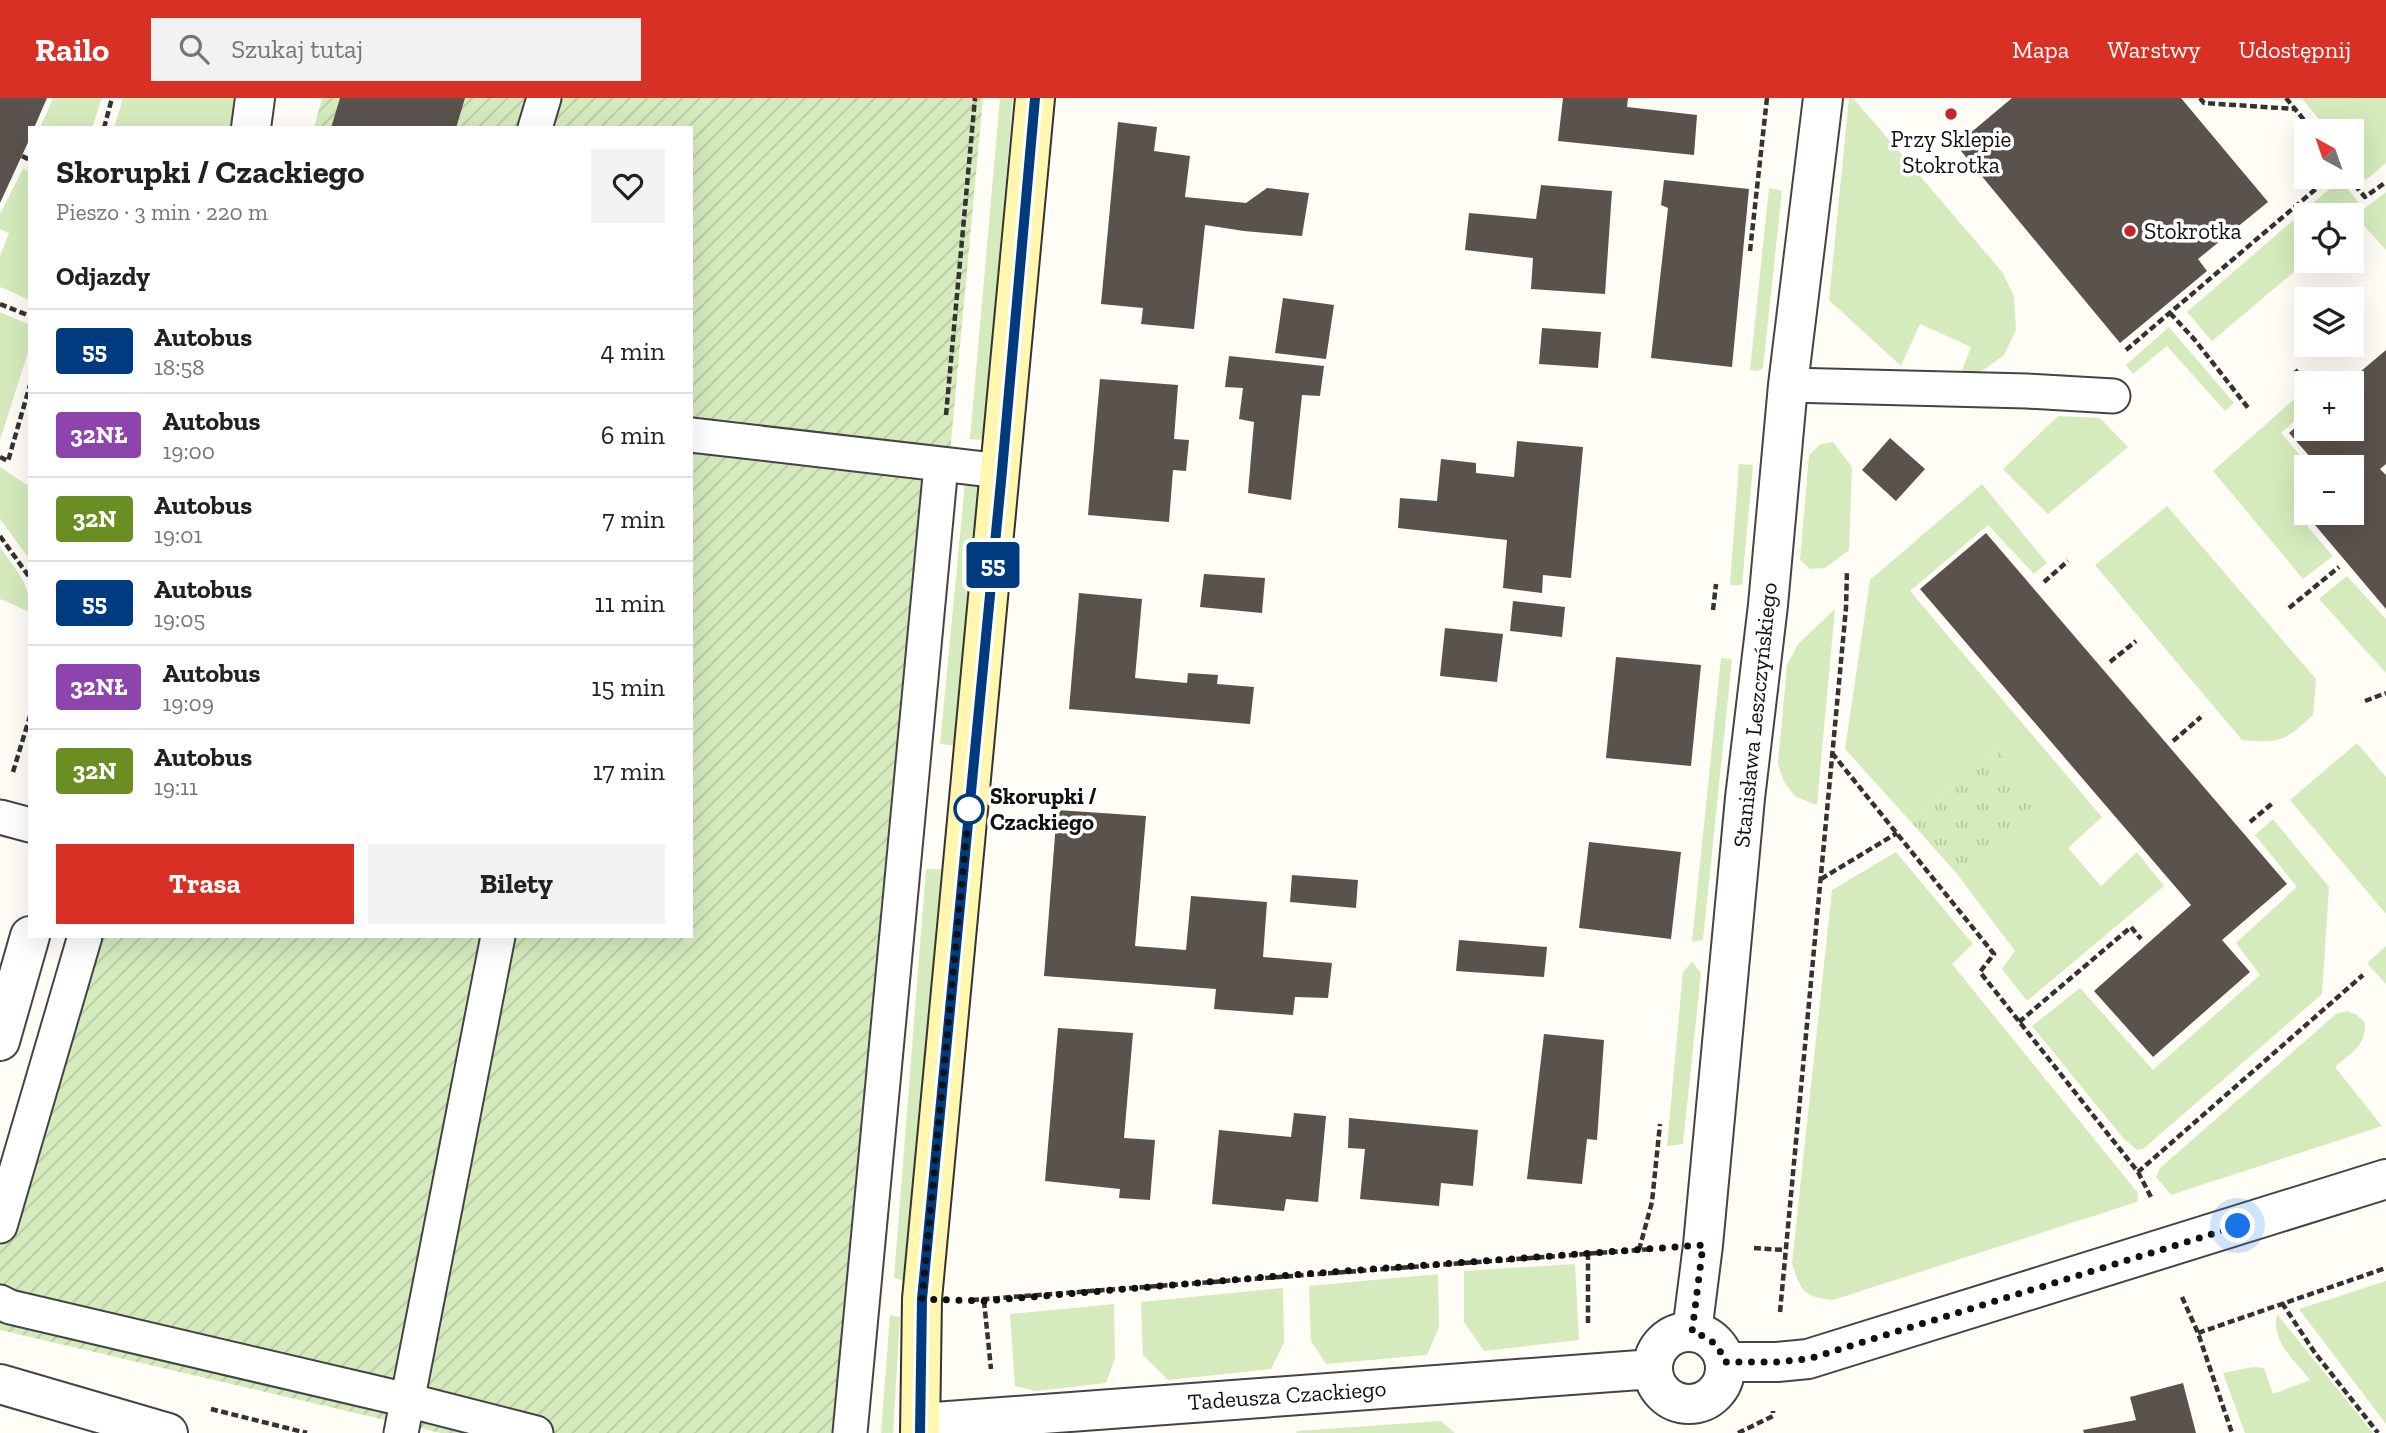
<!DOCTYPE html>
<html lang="pl">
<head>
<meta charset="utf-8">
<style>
	body { margin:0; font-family:"Zilla Slab",serif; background:#f2f2f2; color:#202124; height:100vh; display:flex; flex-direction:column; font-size:26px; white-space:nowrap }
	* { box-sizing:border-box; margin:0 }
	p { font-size:23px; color:#757577 }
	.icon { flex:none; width:38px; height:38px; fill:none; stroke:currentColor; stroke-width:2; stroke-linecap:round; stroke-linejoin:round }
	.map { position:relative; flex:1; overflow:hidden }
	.details { position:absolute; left:28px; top:28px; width:665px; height:812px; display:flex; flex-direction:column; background:#fff; border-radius:0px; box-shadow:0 7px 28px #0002 }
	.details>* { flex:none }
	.badge { padding:0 14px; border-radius:5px; font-size:24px; line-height:46px }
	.needle { width:46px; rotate:320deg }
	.buttons { position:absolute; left:2294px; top:21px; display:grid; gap:14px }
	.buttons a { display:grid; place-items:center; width:70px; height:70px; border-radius:0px; background:#fff; box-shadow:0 7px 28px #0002; font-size:35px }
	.you { position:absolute; width:35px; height:35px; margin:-18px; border:5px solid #fff; border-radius:50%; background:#1a73e8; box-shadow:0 0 0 10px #1a73e833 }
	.map>.badge { position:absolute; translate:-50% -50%; box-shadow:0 0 0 4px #fff }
	h2 { padding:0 28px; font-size:26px; line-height:63px }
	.round { display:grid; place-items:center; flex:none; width:74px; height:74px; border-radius:0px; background:#f2f2f2 }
	.headline { display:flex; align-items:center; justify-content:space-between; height:119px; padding:0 28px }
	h1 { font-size:33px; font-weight:700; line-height:52px }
	.primary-button { display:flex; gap:14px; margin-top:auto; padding:14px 28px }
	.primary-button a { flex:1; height:80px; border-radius:0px; background:#d93025; color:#fff; font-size:28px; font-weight:700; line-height:80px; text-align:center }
	.primary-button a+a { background:#f2f2f2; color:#202124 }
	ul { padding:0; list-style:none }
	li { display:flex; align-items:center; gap:21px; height:84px; padding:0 28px; border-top:2px solid #e0e0e0 }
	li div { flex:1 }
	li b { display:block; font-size:26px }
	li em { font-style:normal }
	li .badge { min-width:77px; font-weight:700; text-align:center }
	header { display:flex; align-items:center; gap:42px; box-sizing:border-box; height:98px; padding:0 35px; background:#d93025; color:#fff }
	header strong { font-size:33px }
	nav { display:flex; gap:38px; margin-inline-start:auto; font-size:24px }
	.search { width:490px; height:63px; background:#f2f2f2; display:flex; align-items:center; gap:18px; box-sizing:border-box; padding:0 24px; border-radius:0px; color:#757577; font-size:26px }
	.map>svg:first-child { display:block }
</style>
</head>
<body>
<header>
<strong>Railo</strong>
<div class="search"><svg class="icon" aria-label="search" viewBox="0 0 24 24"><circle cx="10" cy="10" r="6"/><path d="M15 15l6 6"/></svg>Szukaj tutaj</div>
<nav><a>Mapa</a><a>Warstwy</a><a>Udostępnij</a></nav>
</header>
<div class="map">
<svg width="2386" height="1335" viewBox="0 0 2386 1335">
	<defs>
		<pattern id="park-tufts" width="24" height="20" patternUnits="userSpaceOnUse" patternTransform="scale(1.75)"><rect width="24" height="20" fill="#d5ebbd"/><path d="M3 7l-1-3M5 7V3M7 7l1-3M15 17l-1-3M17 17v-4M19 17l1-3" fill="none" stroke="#b6c8a1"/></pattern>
		<pattern id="garden-furrows" width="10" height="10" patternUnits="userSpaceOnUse" patternTransform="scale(1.75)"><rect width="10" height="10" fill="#d5ebbd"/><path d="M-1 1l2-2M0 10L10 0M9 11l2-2" fill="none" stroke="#b6c8a1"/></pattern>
	</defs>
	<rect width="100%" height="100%" fill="#fffdf5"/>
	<!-- grass -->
	<path fill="#d5ebbd" d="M 53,0 L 102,0 L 92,30 L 40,30 Z
		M 123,0 L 237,0 L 233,30 L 114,30 Z
		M 1000,0 L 1013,0 L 983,342 L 970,341 Z
		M 1849,0 L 1853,0 L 2003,175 L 2014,199 L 2016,232 L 2004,257 L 1982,273 L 1961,275 L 1971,249 L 1920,226 L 1901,268 L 1829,202 Z
		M 2302,0 L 2386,0 L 2386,65 L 2366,82 L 2352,64 L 2352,33 L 2328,33 Z
		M 23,71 L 30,74 L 30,202 L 0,189 L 0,158 L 9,135 L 0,131 L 0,116 Z
		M 2340,82 L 2364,111 L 2386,94 L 2386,152 L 2357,120 L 2352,124 L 2352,117 L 2306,117 L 2307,163 L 2212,243 L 2187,214 Z
		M 1769,90 L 1782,93 L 1763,270 L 1757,273 L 1750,272 Z
		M 0,214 L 30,227 L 30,248 L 0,342 Z
		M 2169,229 L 2234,305 L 2225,313 L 2167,248 L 2133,276 L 2126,267 Z
		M 2301,295 L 2306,300 L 2306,313 L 2281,335 L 2310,369 L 2306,369 L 2306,415 L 2322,415 L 2307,428 L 2333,458 L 2303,481 L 2213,373 Z
		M 2058,318 L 2100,320 L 2128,349 L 2048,416 L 2003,371 Z
		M 1833,344 L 1852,369 L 1849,452 L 1825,470 L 1810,471 L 1800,462 L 1809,357 L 1821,346 Z
		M 1739,366 L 1753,367 L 1742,487 L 1730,487 Z
		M 0,369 L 30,389 L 30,462 L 0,421 Z
		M 965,385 L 978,386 L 956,648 L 940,646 Z
		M 1982,386 L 2047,465 L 2034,476 L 1988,427 L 1910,493 L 2102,719 L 2068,750 L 2101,788 L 2137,754 L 2164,788 L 2027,903 L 2002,871 L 2015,853 L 1957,776 L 2040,701 L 1995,650 L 1911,724 L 1845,651 L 1870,482 Z
		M 2167,408 L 2316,581 L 2313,617 C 2285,643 2280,646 2242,642 L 2095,467 Z
		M 0,449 C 16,472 30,485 30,514 L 0,501 Z
		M 2347,478 L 2386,521 L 2386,575 L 2319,501 Z
		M 1835,511 L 1817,707 L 1796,699 L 1784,684 L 1778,666 L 1787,567 L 1798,546 Z
		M 1721,560 L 1732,561 L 1703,842 L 1692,844 Z
		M 2357,645 L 2386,679 L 2386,816 L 2290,702 Z
		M 2273,721 L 2329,789 L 2322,896 L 2143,1051 L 2137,1052 L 2124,1041 L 2032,928 L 2080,890 L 2153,972 L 2260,877 L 2236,845 L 2297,789 L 2255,737 Z
		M 1896,754 L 1973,846 L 1952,866 L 2138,1095 L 2137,1104 L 1833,1202 C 1803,1199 1801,1193 1792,1165 L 1832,792 Z
		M 926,771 L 941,771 L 905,1183 L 894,1180 Z
		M 2386,848 L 2386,886 L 2367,865 Z
		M 1692,864 L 1701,875 L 1683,1046 L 1667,1048 L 1683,874 Z
		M 2347,913 L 2357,917 L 2365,925 C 2366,949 2351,954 2335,969 L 2382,1028 L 2171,1097 L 2156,1079 L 2160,1070 L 2336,916 Z
		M 1575,1166 L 1579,1242 L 1484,1253 L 1464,1224 L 1464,1173 Z
		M 1438,1176 L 1439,1229 L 1427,1257 L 1326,1266 L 1311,1243 L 1309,1188 Z
		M 2386,1183 L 2386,1326 L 2299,1211 Z
		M 1283,1190 L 1284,1245 L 1271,1271 L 1168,1282 L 1143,1257 L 1141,1204 Z
		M 1114,1206 L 1115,1260 L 1106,1285 L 1036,1293 L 1015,1288 L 1010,1216 Z
		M 2277,1216 L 2373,1335 L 2245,1335 L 2223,1275 L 2253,1269 L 2264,1270 L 2273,1296 L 2310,1282 C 2294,1261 2271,1245 2277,1216 Z
		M 890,1217 L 900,1219 L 893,1335 L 881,1335 Z
		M 1441,1323 L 1455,1335 L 1296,1335 L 1297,1333 Z"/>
	<!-- park -->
	<path fill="url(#park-tufts)" d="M 1995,650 L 2041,701 L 1957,776 L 1911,724 Z"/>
	<!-- garden -->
	<path fill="url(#garden-furrows)" d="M 322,0 L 983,0 L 859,1335 L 441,1335 L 0,1232 L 0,1106 L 78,838 L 691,838 L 691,30 L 314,30 Z"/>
	<!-- building -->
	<path fill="#5a524d" d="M 0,0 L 47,0 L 34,30 L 30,30 L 30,40 L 0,105 Z
		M 340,0 L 465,0 L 456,30 L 331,30 Z
		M 1563,0 L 1628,0 L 1627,9 L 1697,17 L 1694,57 L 1558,43 Z
		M 2012,0 L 2181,0 L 2268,104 L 2198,161 L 2207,173 L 2120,245 L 1956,47 Z
		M 1118,24 L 1157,29 L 1154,53 L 1190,58 L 1185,99 L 1246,105 L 1267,90 L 1309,95 L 1302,138 L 1244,133 L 1205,127 L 1194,231 L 1141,226 L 1143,210 L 1101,206 Z
		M 1664,82 L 1749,91 L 1732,269 L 1651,260 L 1668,110 L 1661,107 Z
		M 1541,87 L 1612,93 L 1605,196 L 1531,191 L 1533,160 L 1465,152 L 1469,115 L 1536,121 Z
		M 1283,200 L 1334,207 L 1326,261 L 1275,255 Z
		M 1542,230 L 1601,234 L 1598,270 L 1539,266 Z
		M 2386,252 L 2386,366 L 2380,371 L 2386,377 L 2386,511 L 2315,427 L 2329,415 L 2352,415 L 2352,369 L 2319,369 L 2289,335 L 2306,320 L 2306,331 L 2352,331 L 2352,285 L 2347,285 Z
		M 1229,258 L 1324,268 L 1320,298 L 1302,297 L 1291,402 L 1248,395 L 1254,324 L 1239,321 L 1243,290 L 1225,289 Z
		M 1100,281 L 1178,287 L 1174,341 L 1189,342 L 1186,373 L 1173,372 L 1169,424 L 1088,417 Z
		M 1890,340 L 1925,371 L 1896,403 L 1862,372 Z
		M 1517,343 L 1583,349 L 1571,480 L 1543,477 L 1542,495 L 1503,490 L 1507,442 L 1398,430 L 1400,400 L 1437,403 L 1441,361 L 1476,365 L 1476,375 L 1514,379 Z
		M 1986,435 L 2287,786 L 2222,842 L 2250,874 L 2153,959 L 2094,893 L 2191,807 L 1920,491 Z
		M 1204,476 L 1265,480 L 1262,515 L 1200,509 Z
		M 1079,495 L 1142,501 L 1135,580 L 1187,585 L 1188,575 L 1218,577 L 1217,586 L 1254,589 L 1250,626 L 1069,611 Z
		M 1513,503 L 1565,509 L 1562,539 L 1510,533 Z
		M 1445,530 L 1503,536 L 1497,584 L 1440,578 Z
		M 1616,559 L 1701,567 L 1691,668 L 1606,660 Z
		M 1057,712 L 1146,718 L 1135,848 L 1186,852 L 1191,798 L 1267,804 L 1263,859 L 1332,865 L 1328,900 L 1295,899 L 1293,917 L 1214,911 L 1216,891 L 1044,878 Z
		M 1589,744 L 1681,754 L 1671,841 L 1579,830 Z
		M 1292,777 L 1358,782 L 1356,810 L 1290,804 Z
		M 1459,842 L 1547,849 L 1544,879 L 1456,873 Z
		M 1058,930 L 1133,935 L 1124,1040 L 1155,1042 L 1150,1102 L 1119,1100 L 1120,1091 L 1045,1083 Z
		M 1544,936 L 1604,942 L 1597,1042 L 1587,1041 L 1582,1086 L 1527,1081 Z
		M 1294,1015 L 1326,1018 L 1318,1104 L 1286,1101 L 1284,1113 L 1212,1106 L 1219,1032 L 1291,1039 Z
		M 1349,1020 L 1478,1032 L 1473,1088 L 1441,1085 L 1439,1108 L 1360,1101 L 1365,1051 L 1348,1050 Z
		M 2183,1285 L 2196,1335 L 2084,1335 L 2083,1332 L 2136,1322 L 2130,1299 Z"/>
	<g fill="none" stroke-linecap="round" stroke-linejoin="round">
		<defs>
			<path id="lane" d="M 535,30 L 544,0
				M 1788,287 L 2027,293 L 2113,298
				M 691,337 L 1001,373
				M 0,719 L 30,727
				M 0,1128 L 85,838
				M 0,1204 L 10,1209 L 407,1302 L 536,1335
				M 401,1335 L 498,838
				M 850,1335 L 941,367"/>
			<path id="street" d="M 251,30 L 255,0
				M 0,943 L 30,838
				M 1692,1234 L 1703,1147 L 1745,700 L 1768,507 L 1788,287 L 1823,0
				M1653 1270a36 36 0 1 1 72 0a36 36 0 1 1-72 0Z
				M 1725,1264 L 1777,1264 L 1808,1261 L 2386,1081
				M 0,1286 L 168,1335
				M 921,1325 L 1653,1271"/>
			<path id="secondary" d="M 920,1335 L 922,1201 L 1035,0"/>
		</defs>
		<!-- lane casing -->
		<use href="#lane" stroke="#444" stroke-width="37"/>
		<!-- street casing -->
		<use href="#street" stroke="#444" stroke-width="42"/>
		<!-- secondary casing -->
		<use href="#secondary" stroke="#333" stroke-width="42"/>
		<!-- path -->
		<path stroke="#333" stroke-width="4.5" stroke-dasharray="7 3.5" stroke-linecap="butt" d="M 2200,0 L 2204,5 L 2295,11
			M 2286,0 L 2313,33
			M 104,30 L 112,0
			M 22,58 L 30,62
			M 2348,79 L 2365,99 L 2386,84
			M 1750,153 L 1767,0
			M 0,206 L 30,218
			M 2170,215 L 2194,241 L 2249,311
			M 2126,252 L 2330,79
			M 2295,272 L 2307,285
			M 946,317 L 975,0
			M 0,359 L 8,363 L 30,287
			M 0,438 L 30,480
			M 2044,484 L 2068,463
			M 2289,510 L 2339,469
			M 1713,512 L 1716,486
			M 2110,564 L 2136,543
			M 2365,603 L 2386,595
			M 2173,643 L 2201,619
			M 1832,655 L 1994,856 L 1980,874 L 2138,1074 L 2363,877
			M 13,674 L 30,618
			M 2250,724 L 2274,704
			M 1821,781 L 1897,735
			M 2019,924 L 2131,829 L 2141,841
			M 2138,1074 L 2152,1101
			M 1754,1150 L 1784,1152
			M 1639,1152 L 1652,1104 L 1660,1026
			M 1588,1155 L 1588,1226
			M 2182,1199 L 2198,1235 L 2232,1335
			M 972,1202 L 1651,1151
			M 984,1203 L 991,1271
			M 2282,1205 L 2315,1255 L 2378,1335
			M 1780,1214 L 1846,510 L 1847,472
			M 2198,1235 L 2386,1170
			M 211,1311 L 307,1335
			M 1738,1335 L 1773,1318 L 1773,1313"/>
		<!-- lane -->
		<use href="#lane" stroke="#fff" stroke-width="33"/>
		<!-- street -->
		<use href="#street" stroke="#fff" stroke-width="38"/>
		<!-- secondary -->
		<use href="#secondary" stroke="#fff6b0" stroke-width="38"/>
	</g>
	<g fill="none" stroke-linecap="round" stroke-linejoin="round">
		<defs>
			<path id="line" d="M 920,1335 L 922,1201 L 1002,373 L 1035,0"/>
		</defs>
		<!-- line casing -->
		<use href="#line" stroke="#fff" stroke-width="16"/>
		<!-- line -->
		<use href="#line" stroke="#003b80" stroke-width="10"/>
		<!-- walk -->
		<path stroke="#111" stroke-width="7" stroke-dasharray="0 12.6" d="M 969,711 L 922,1201 L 984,1203 L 1291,1177 L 1703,1147 L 1692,1234 C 1710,1239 1719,1247 1725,1264 L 1777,1264 L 1808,1261 L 2238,1128"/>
	</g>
	<!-- markers -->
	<g fill="#c4262e" stroke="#fff" stroke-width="2.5">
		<circle cx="1951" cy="16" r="7"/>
		<circle cx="2130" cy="133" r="7"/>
	</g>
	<circle fill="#fff" stroke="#003b80" stroke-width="3.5" cx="969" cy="711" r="14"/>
	<g text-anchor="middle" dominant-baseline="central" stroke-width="7" stroke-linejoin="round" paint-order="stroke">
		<!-- poi labels -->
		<g font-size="23" fill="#111" stroke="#fff">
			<text x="1951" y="41">Przy Sklepie<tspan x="1951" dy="26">Stokrotka</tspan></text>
			<text x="2144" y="133" text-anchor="start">Stokrotka</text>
		</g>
		<!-- street labels -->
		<g font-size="23" fill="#111" stroke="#fff">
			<text transform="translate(1755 617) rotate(-84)">Stanisława Leszczyńskiego</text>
			<text transform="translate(1287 1297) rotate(-4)">Tadeusza Czackiego</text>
		</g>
		<!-- stop labels -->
		<g font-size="23" font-weight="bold" fill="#111" stroke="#fff" text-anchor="start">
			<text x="990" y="698">Skorupki /<tspan x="990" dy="26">Czackiego</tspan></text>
		</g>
	</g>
</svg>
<div class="buttons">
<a><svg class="needle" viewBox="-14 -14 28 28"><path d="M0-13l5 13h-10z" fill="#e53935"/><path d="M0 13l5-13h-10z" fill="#757577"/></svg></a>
<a><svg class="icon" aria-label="locate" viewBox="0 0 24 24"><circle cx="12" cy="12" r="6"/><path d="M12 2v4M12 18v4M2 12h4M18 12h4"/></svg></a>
<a><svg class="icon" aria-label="layers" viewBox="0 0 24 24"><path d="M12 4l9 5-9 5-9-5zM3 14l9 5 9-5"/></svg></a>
<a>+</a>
<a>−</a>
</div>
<div class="you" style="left:2238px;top:1128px"></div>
<b class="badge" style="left:993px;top:467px;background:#003b80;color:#fff">55</b>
<section class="details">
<div class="headline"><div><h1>Skorupki / Czackiego</h1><p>Pieszo · 3 min · 220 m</p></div><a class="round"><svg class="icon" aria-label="heart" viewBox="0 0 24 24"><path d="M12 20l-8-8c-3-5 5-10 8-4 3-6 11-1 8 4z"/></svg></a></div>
<h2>Odjazdy</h2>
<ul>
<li><span class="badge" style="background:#003b80;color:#fff">55</span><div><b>Autobus</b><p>18:58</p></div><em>4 min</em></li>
<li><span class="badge" style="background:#8e44ad;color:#fff">32NŁ</span><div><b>Autobus</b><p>19:00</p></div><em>6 min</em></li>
<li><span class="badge" style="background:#6b8e23;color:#fff">32N</span><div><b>Autobus</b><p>19:01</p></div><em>7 min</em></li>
<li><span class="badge" style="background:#003b80;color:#fff">55</span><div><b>Autobus</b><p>19:05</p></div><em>11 min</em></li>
<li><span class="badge" style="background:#8e44ad;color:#fff">32NŁ</span><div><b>Autobus</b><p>19:09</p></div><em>15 min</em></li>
<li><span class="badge" style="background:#6b8e23;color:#fff">32N</span><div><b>Autobus</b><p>19:11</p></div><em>17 min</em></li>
</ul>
<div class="primary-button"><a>Trasa</a><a>Bilety</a></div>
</section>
</div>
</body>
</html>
